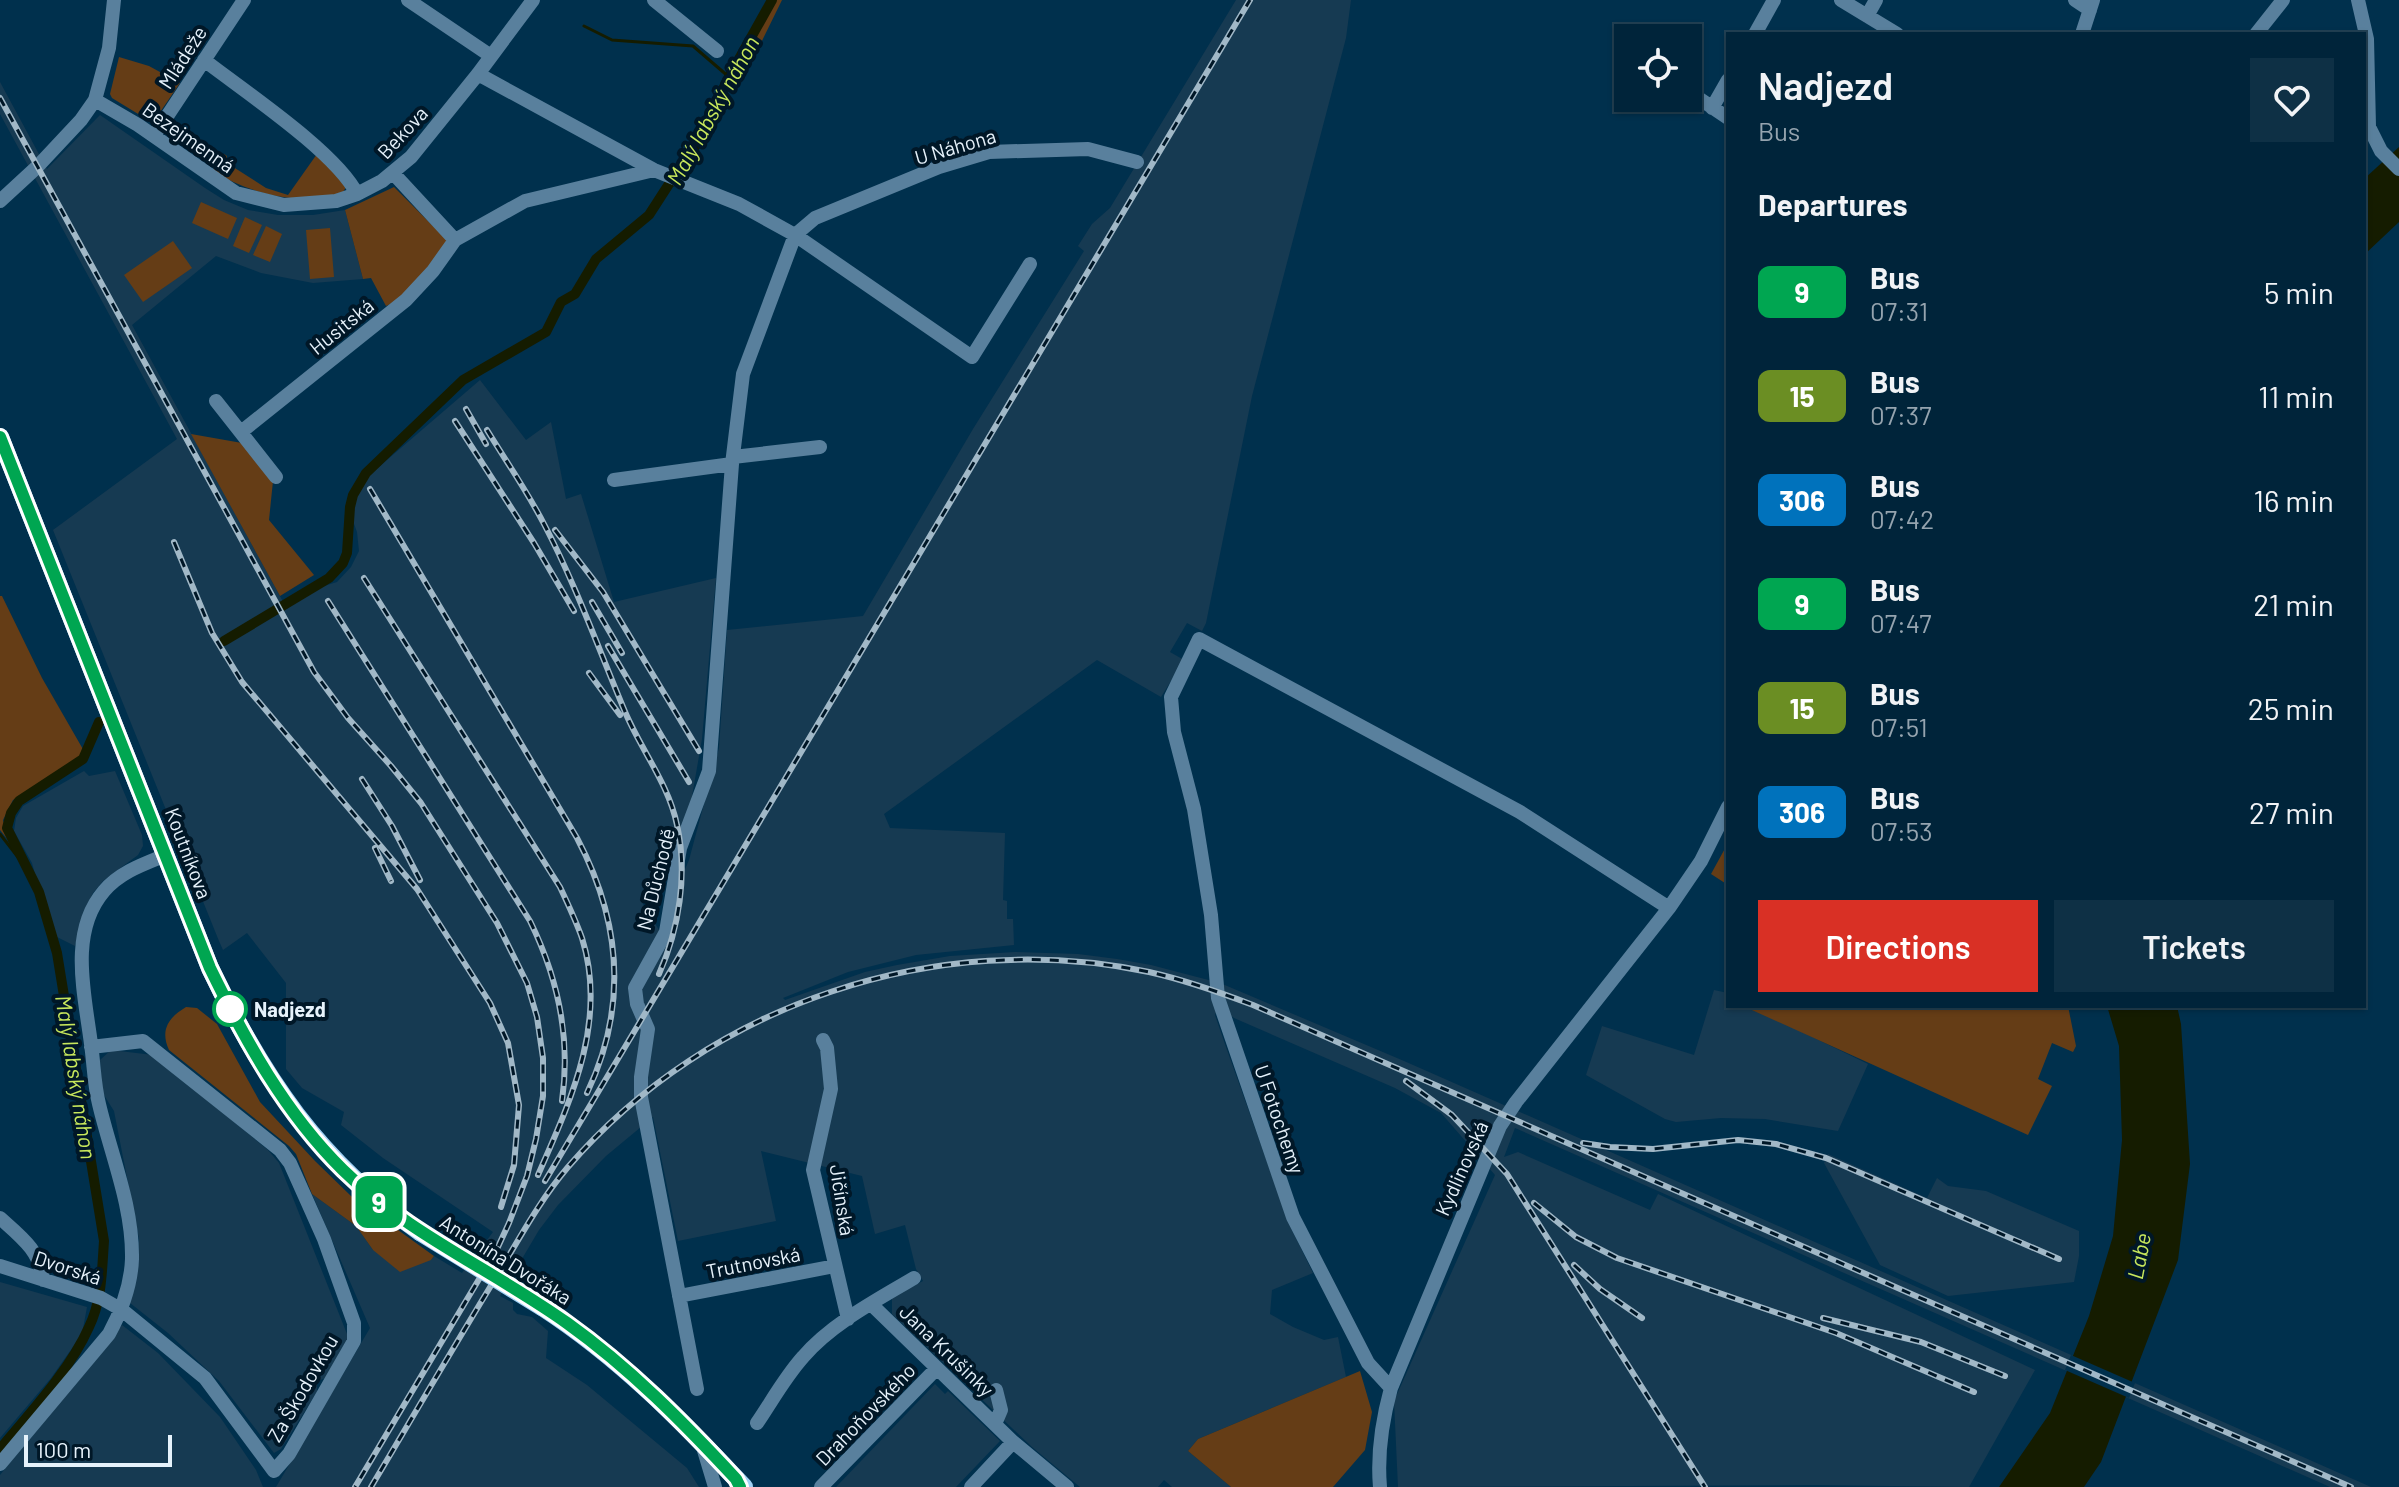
<!DOCTYPE html>
<html lang="en">
<head>
<meta charset="utf-8">
<style>
	body { margin:0; font-family:Barlow,sans-serif; background:#0e3045; color:#f1f3f6; height:100vh; display:flex; flex-direction:column; font-size:30px; white-space:nowrap }
	* { box-sizing:border-box; margin:0 }
	p { font-size:26px; color:#95a4af }
	.icon { flex:none; width:44px; height:44px; fill:none; stroke:currentColor; stroke-width:2; stroke-linecap:round; stroke-linejoin:round }
	.map { position:relative; flex:1; overflow:hidden }
	.panel { position:absolute; left:1726px; top:32px; width:640px; height:976px; display:flex; flex-direction:column; background:#00243a; border-radius:0px; box-shadow:0 2px 6px #0004,0 0 0 2px #224154 }
	.panel>* { flex:none }
	.badge { padding:0 16px; border-radius:12px; font-size:28px; line-height:52px }
	.controls { position:absolute; left:1614px; top:24px; display:grid; gap:16px }
	.controls a { display:grid; place-items:center; width:88px; height:88px; border-radius:0px; background:#00243a; box-shadow:0 2px 6px #0004,0 0 0 2px #224154; font-size:40px }
	.scale { position:absolute; left:24px; bottom:20px; width:148px; box-sizing:border-box; padding-left:8px; border:4px solid #e6f2fb; border-top:0; font-size:22px; line-height:28px; white-space:nowrap; color:#e6f2fb; -webkit-text-stroke:6px #001727; paint-order:stroke }
	.map>.badge { position:absolute; translate:-50% -50%; box-shadow:0 0 0 4px #fff }
	h2 { padding:0 32px; font-size:30px; line-height:72px }
	.round { display:grid; place-items:center; flex:none; width:84px; height:84px; border-radius:0px; background:#0e3045 }
	.headline { display:flex; align-items:center; justify-content:space-between; height:136px; padding:0 32px }
	h1 { font-size:38px; font-weight:600; line-height:60px }
	.button { display:flex; gap:16px; margin-top:auto; padding:16px 32px }
	.button a { flex:1; height:92px; border-radius:0px; background:#d93025; color:#fff; font-size:32px; font-weight:600; line-height:92px; text-align:center }
	.button a+a { background:#0e3045; color:#f1f3f6 }
	ul { padding:0; list-style:none }
	li { display:flex; align-items:center; gap:24px; height:104px; padding:0 32px }
	li div { flex:1 }
	li b { display:block; font-size:30px }
	li em { font-style:normal }
	li .badge { min-width:88px; font-weight:700; text-align:center }
	.map>svg:first-child { display:block }
</style>
</head>
<body>
<div class="map">
<svg width="2399" height="1487" viewBox="0 0 2399 1487">
	<rect width="100%" height="100%" fill="#00304d"/>
	<!-- built -->
	<path fill="#163a52" d="M 1236,0 L 1351,0 L 1346,38 L 1252,396 L 1206,623 L 1202,631 L 1187,623 L 1170,652 L 1184,660 L 1161,697 L 1097,660 L 884,814 L 890,828 L 1005,833 L 1003,900 L 1007,901 L 1007,919 L 1013,919 L 1014,945 L 916,955 L 848,972 L 783,998 L 785,1000 L 865,972 L 897,965 L 950,956 L 1015,952 L 1078,954 L 1117,959 L 1151,965 L 1220,983 L 1404,1061 L 2371,1487 L 2330,1487 L 1515,1128 L 1504,1157 L 1518,1152 L 1650,1210 L 1658,1194 L 2035,1370 L 1969,1487 L 1815,1485 L 1398,1487 L 1394,1401 L 1495,1175 L 1441,1113 L 1395,1088 L 1234,1018 L 1218,1006 L 1215,1015 L 1226,1047 L 1290,1226 L 1313,1273 L 1272,1290 L 1270,1314 L 1293,1327 L 1324,1340 L 1338,1337 L 1346,1377 L 1198,1439 L 1188,1451 L 1231,1487 L 1172,1487 L 1164,1480 L 1158,1487 L 1080,1487 L 1032,1447 L 892,1314 L 892,1297 L 923,1281 L 916,1269 L 905,1225 L 875,1234 L 862,1176 L 761,1151 L 776,1221 L 678,1241 L 653,1117 L 606,1156 L 558,1205 L 539,1230 L 500,1296 L 513,1303 L 513,1310 L 517,1314 L 532,1317 L 548,1331 L 546,1358 L 587,1385 L 687,1468 L 699,1487 L 276,1487 L 370,1328 L 312,1194 L 356,1226 L 373,1250 L 431,1260 L 434,1256 L 462,1273 L 493,1232 L 383,1158 L 341,1125 L 344,1112 L 302,1088 L 286,1069 L 286,983 L 247,933 L 223,950 L 219,941 L 53,530 L 177,439 L 0,114 L 0,82 L 47,169 L 100,115 L 205,188 L 224,200 L 248,210 L 278,215 L 313,215 L 345,210 L 363,279 L 313,283 L 261,273 L 216,256 L 132,325 L 287,609 L 302,593 L 337,582 L 351,567 L 359,551 L 357,532 L 348,507 L 359,484 L 480,380 L 526,440 L 551,422 L 566,499 L 581,494 L 614,602 L 716,578 L 702,739 L 688,819 L 640,899 L 659,930 L 689,860 L 719,748 L 727,630 L 863,616 L 973,429 L 1084,251 L 1078,246 L 1092,224 L 1110,208 Z
		M 84,771 L 89,776 L 115,771 L 142,835 L 143,846 L 138,855 L 103,881 L 93,893 L 86,907 L 75,946 L 51,934 L 32,863 L 14,831 L 16,818 L 23,806 Z
		M 1714,990 L 1728,993 L 1728,1006 L 1743,1006 L 1767,1015 L 1868,1064 L 1838,1131 L 1765,1119 L 1721,1118 L 1676,1122 L 1665,1119 L 1586,1075 L 1602,1026 L 1694,1055 Z
		M 111,1050 L 153,1055 L 268,1150 L 279,1163 L 349,1339 L 326,1378 L 317,1381 L 317,1392 L 281,1449 L 274,1453 L 219,1381 L 168,1333 L 130,1303 L 138,1265 L 139,1239 L 114,1111 L 102,1092 L 100,1060 Z
		M 1828,1154 L 1927,1198 L 1937,1178 L 1948,1186 L 1986,1191 L 2079,1231 L 2079,1256 L 2074,1282 L 1948,1296 L 1880,1265 L 1824,1163 Z
		M 0,1282 L 87,1307 L 82,1334 L 51,1378 L 0,1438 Z
		M 122,1325 L 158,1353 L 220,1417 L 256,1470 L 263,1487 L 0,1487 L 0,1475 Z
		M 935,1384 L 945,1394 L 948,1391 L 1000,1441 L 956,1487 L 836,1487 Z"/>
	<!-- green -->
	<path fill="#653d16" d="M 767,0 L 782,0 L 756,53 L 750,31 Z
		M 119,57 L 149,66 L 180,83 L 156,118 L 148,120 L 112,98 L 110,94 Z
		M 224,154 L 227,156 L 227,163 L 266,188 L 288,195 L 317,154 L 346,187 L 343,192 C 299,207 251,194 212,171 Z
		M 394,187 L 448,241 C 433,260 409,298 386,306 L 371,278 L 363,279 L 345,210 Z
		M 201,202 L 237,218 L 228,239 L 192,223 Z
		M 245,217 L 262,225 L 249,253 L 233,246 Z
		M 266,226 L 282,234 L 270,262 L 253,255 Z
		M 330,228 L 334,277 L 310,279 L 306,230 Z
		M 173,241 L 192,268 L 143,302 L 124,275 Z
		M 191,434 L 242,443 L 273,481 L 269,520 L 314,575 L 280,596 Z
		M 0,596 L 2,596 L 42,678 L 84,751 L 77,760 L 13,800 L 3,820 L 8,840 L 0,830 Z
		M 1728,843 L 1728,885 L 1711,874 Z
		M 1743,1006 L 2068,1006 L 2076,1046 L 2073,1052 L 2052,1043 L 2038,1079 L 2052,1086 L 2028,1135 Z
		M 186,1007 L 197,1008 L 217,1024 L 260,1102 L 315,1161 L 351,1196 L 434,1256 L 431,1260 L 400,1272 L 373,1250 L 356,1226 L 312,1194 L 296,1154 L 289,1146 L 169,1050 C 160,1030 168,1018 186,1007 Z
		M 1360,1371 L 1372,1412 L 1365,1450 L 1333,1487 L 1231,1487 L 1188,1451 L 1198,1439 Z"/>
	<!-- water -->
	<path fill="#151c00" d="M 2399,147 L 2399,222 L 2364,255 L 2364,179 Z
		M 2107,1006 L 2177,1006 L 2181,1024 L 2190,1164 L 2178,1260 L 2101,1462 L 2084,1487 L 1999,1487 L 2050,1413 L 2089,1316 L 2113,1236 L 2122,1140 L 2119,1046 Z"/>
	<!-- pier -->
	<path fill="#00304d" d="M 2071,1355 L 2135,1383 L 2129,1398 L 2065,1370 Z"/>
	<g fill="none" stroke-linecap="round" stroke-linejoin="round">
		<!-- stream -->
		<path stroke="#151c00" stroke-width="3" d="M 584,26 L 612,40 L 693,46 L 729,77
			M 0,834 L 31,874"/>
		<!-- canal -->
		<path stroke="#151c00" stroke-width="10" d="M 224,641 L 329,578 L 343,563 L 347,553 L 350,507 L 353,495 L 366,473 L 463,380 L 546,332 L 561,302 L 575,294 L 596,259 L 649,215 L 669,184 L 685,167 L 729,77 L 772,0
			M 0,1449 C 30,1413 70,1370 89,1327 C 102,1301 102,1269 104,1241 L 57,953 L 39,892 L 7,828 L 11,813 L 19,801 L 83,759 L 99,722"/>
		<!-- minor -->
		<path stroke="#59809d" stroke-width="14" d="M 408,0 L 491,56
			M 654,0 L 717,51
			M 1841,0 L 1897,34
			M 2075,0 L 2090,10
			M 2358,0 L 2367,39 L 2369,127 L 2381,151 L 2399,169
			M 1867,16 L 1876,0
			M 1755,34 L 1774,0
			M 2082,34 L 2093,0
			M 2256,34 L 2283,0
			M 204,60 C 244,91 336,152 357,194
			M 478,74 L 654,170 L 739,204 L 795,235 L 972,357 L 1030,264
			M 1688,91 L 1728,118
			M 95,100 L 138,125 L 236,193 L 284,205 L 336,201 L 357,194 L 382,181 L 411,157 L 478,74 L 533,0
			M 1712,108 L 1728,80
			M 154,136 L 244,0
			M 393,173 L 455,240
			M 0,201 L 37,167 L 81,120 L 95,100 L 109,48 L 114,0
			M 216,401 L 276,477
			M 241,432 L 406,300 L 433,271 L 455,240 L 525,201 L 654,170
			M 733,457 L 820,447
			M 614,480 L 732,464
			M 823,1040 L 827,1048 L 831,1089 L 813,1170 L 848,1319
			M 0,1218 C 20,1236 41,1251 43,1280
			M 0,1266 L 101,1298 L 122,1310 L 205,1378 L 274,1471 L 289,1454 L 354,1341 L 354,1323 L 324,1239 L 290,1163 L 280,1150 L 143,1041 L 91,1047
			M 679,1296 L 835,1266
			M 872,1305 L 1013,1442 L 1067,1487
			M 1391,1388 L 1368,1363 L 1293,1217 L 1218,998 L 1211,915 L 1194,809 L 1174,732 L 1171,697 L 1199,639 L 1520,812 L 1669,908
			M 697,1389 L 641,1097 L 641,1077 L 648,1029 L 637,1004 L 635,988 L 666,932 L 680,848 L 709,771 L 732,464 L 743,374 L 795,235 L 815,218 L 939,167 L 989,152 L 1088,149 L 1137,162
			M 757,1423 C 772,1401 785,1377 803,1357 C 831,1324 877,1300 914,1278
			M 995,1424 L 1001,1410 L 996,1390
			M 703,1447 L 715,1487
			M 0,1464 L 109,1334 C 122,1310 131,1286 132,1259 C 133,1206 111,1155 99,1104 C 94,1084 94,1065 91,1044 C 85,995 68,933 104,891 C 120,872 144,864 166,855
			M 821,1487 L 937,1368
			M 971,1487 L 1013,1442
			M 1380,1487 C 1377,1453 1382,1421 1391,1388 L 1500,1126 L 1516,1102 L 1669,908 L 1701,861 L 1728,807"/>
		<!-- major -->
		<path stroke="#a1d1f5" stroke-width="18" d="M 0,437 L 210,968 C 262,1077 319,1162 420,1232
			M 542,1307 C 619,1357 682,1421 744,1487"/>
		<defs>
			<path id="rail" d="M 0,98 L 314,672 L 348,718 L 391,766 L 421,803 L 497,923 L 527,983 L 537,1017 L 543,1058 L 543,1096 L 536,1139 L 527,1176 L 509,1223 L 497,1249 L 355,1487
				M 466,409 L 486,444
				M 455,421 L 534,543 L 574,611
				M 487,430 C 506,461 527,491 544,524 C 576,585 599,650 626,714 C 642,751 669,785 677,825 C 688,874 679,929 659,974
				M 370,489 L 577,838 C 621,921 628,1007 587,1093
				M 555,530 L 603,592 L 699,751
				M 174,542 L 212,633 L 242,682 L 417,889 L 490,1003 L 508,1043 L 519,1105 L 514,1165 L 501,1207
				M 364,578 L 560,887 C 568,904 576,921 582,938 C 608,1021 571,1100 538,1175
				M 328,601 L 530,921 C 558,978 571,1038 562,1101
				M 592,602 L 622,653
				M 608,646 L 689,782
				M 589,673 L 620,715
				M 362,779 L 392,826 L 420,880
				M 375,848 L 391,881
				M 1406,1081 L 1452,1115 L 1507,1174 L 1705,1487
				M 1583,1143 L 1610,1147 L 1653,1149 L 1738,1140 L 1776,1144 L 1826,1158 L 2059,1259
				M 545,1181 L 1250,0
				M 1534,1203 L 1576,1237 L 1617,1258 L 1836,1333 L 1974,1392
				M 1574,1265 L 1600,1289 L 1642,1318
				M 1823,1318 L 1921,1342 L 2005,1376
				M 371,1487 C 412,1418 453,1348 495,1279 C 518,1241 539,1201 568,1167 C 709,1003 937,928 1149,972 C 1185,980 1219,992 1253,1005 L 2351,1487"/>
		</defs>
		<!-- rail casing -->
		<use href="#rail" stroke="#a1b8c7" stroke-width="6"/>
		<!-- rail -->
		<use href="#rail" stroke="#001727" stroke-width="3" stroke-dasharray="9" stroke-linecap="butt"/>
		<!-- major-bridge -->
		<path stroke="#a1d1f5" stroke-width="18" d="M 420,1232 L 542,1307"/>
	</g>
	<g fill="none" stroke-linecap="round" stroke-linejoin="round">
		<defs>
			<path id="line" d="M 0,437 L 210,968 C 245,1040 285,1113 343,1170 C 408,1234 493,1270 567,1323 C 630,1368 684,1423 736,1479 L 740,1487"/>
		</defs>
		<!-- line casing -->
		<use href="#line" stroke="#fff" stroke-width="18"/>
		<!-- line -->
		<use href="#line" stroke="#00a651" stroke-width="12"/>
	</g>
	<!-- markers -->
	<circle fill="#fff" stroke="#00a651" stroke-width="4" cx="230" cy="1009" r="16"/>
	<g text-anchor="middle" dominant-baseline="central" stroke-width="8" stroke-linejoin="round" paint-order="stroke">
		<!-- street labels -->
		<g font-size="20" fill="#e6f2fb" stroke="#001727">
			<text transform="translate(182 57) rotate(-57)">Mládeže</text>
			<text transform="translate(402 132) rotate(-47)">Bekova</text>
			<text transform="translate(189 137) rotate(35)">Bezejmenná</text>
			<text transform="translate(955 146) rotate(-16)">U Náhona</text>
			<text transform="translate(341 326) rotate(-39)">Husitská</text>
			<text transform="translate(189 853) rotate(69)">Koutníkova</text>
			<text transform="translate(655 879) rotate(-76)">Na Důchodě</text>
			<text transform="translate(1280 1119) rotate(71)">U Fotochemy</text>
			<text transform="translate(1461 1168) rotate(-66)">Kydlinovská</text>
			<text transform="translate(843 1200) rotate(81)">Jičínská</text>
			<text transform="translate(506 1259) rotate(32)">Antonína Dvořáka</text>
			<text transform="translate(753 1262) rotate(-11)">Trutnovská</text>
			<text transform="translate(68 1267) rotate(18)">Dvorská</text>
			<text transform="translate(947 1350) rotate(44)">Jana Krušinky</text>
			<text transform="translate(302 1388) rotate(-60)">Za Škodovkou</text>
			<text transform="translate(865 1414) rotate(-46)">Drahoňovského</text>
		</g>
		<!-- stop labels -->
		<g font-size="20" font-weight="bold" fill="#e6f2fb" stroke="#001727" text-anchor="start">
			<text x="254" y="1009">Nadjezd</text>
		</g>
		<!-- water labels -->
		<g font-size="22" font-style="italic" fill="#c8e85c" stroke="#001727">
			<text transform="translate(712 110) rotate(-61)">Malý labský náhon</text>
			<text transform="translate(77 1077) rotate(81)">Malý labský náhon</text>
			<text transform="translate(2138 1256) rotate(-79)">Labe</text>
		</g>
	</g>
</svg>
<div class="controls">
<a><svg class="icon" aria-label="locate" viewBox="0 0 24 24"><circle cx="12" cy="12" r="6"/><path d="M12 2v4M12 18v4M2 12h4M18 12h4"/></svg></a>
</div>
<div class="scale">100 m</div>
<b class="badge" style="left:379px;top:1202px;background:#00a651;color:#fff">9</b>
<section class="panel">
<div class="headline"><div><h1>Nadjezd</h1><p>Bus</p></div><a class="round"><svg class="icon" aria-label="heart" viewBox="0 0 24 24"><path d="M12 20l-8-8c-3-5 5-10 8-4 3-6 11-1 8 4z"/></svg></a></div>
<h2>Departures</h2>
<ul>
<li><span class="badge" style="background:#00a651;color:#fff">9</span><div><b>Bus</b><p>07:31</p></div><em>5 min</em></li>
<li><span class="badge" style="background:#6b8e23;color:#fff">15</span><div><b>Bus</b><p>07:37</p></div><em>11 min</em></li>
<li><span class="badge" style="background:#0072bc;color:#fff">306</span><div><b>Bus</b><p>07:42</p></div><em>16 min</em></li>
<li><span class="badge" style="background:#00a651;color:#fff">9</span><div><b>Bus</b><p>07:47</p></div><em>21 min</em></li>
<li><span class="badge" style="background:#6b8e23;color:#fff">15</span><div><b>Bus</b><p>07:51</p></div><em>25 min</em></li>
<li><span class="badge" style="background:#0072bc;color:#fff">306</span><div><b>Bus</b><p>07:53</p></div><em>27 min</em></li>
</ul>
<div class="button"><a>Directions</a><a>Tickets</a></div>
</section>
</div>
</body>
</html>
